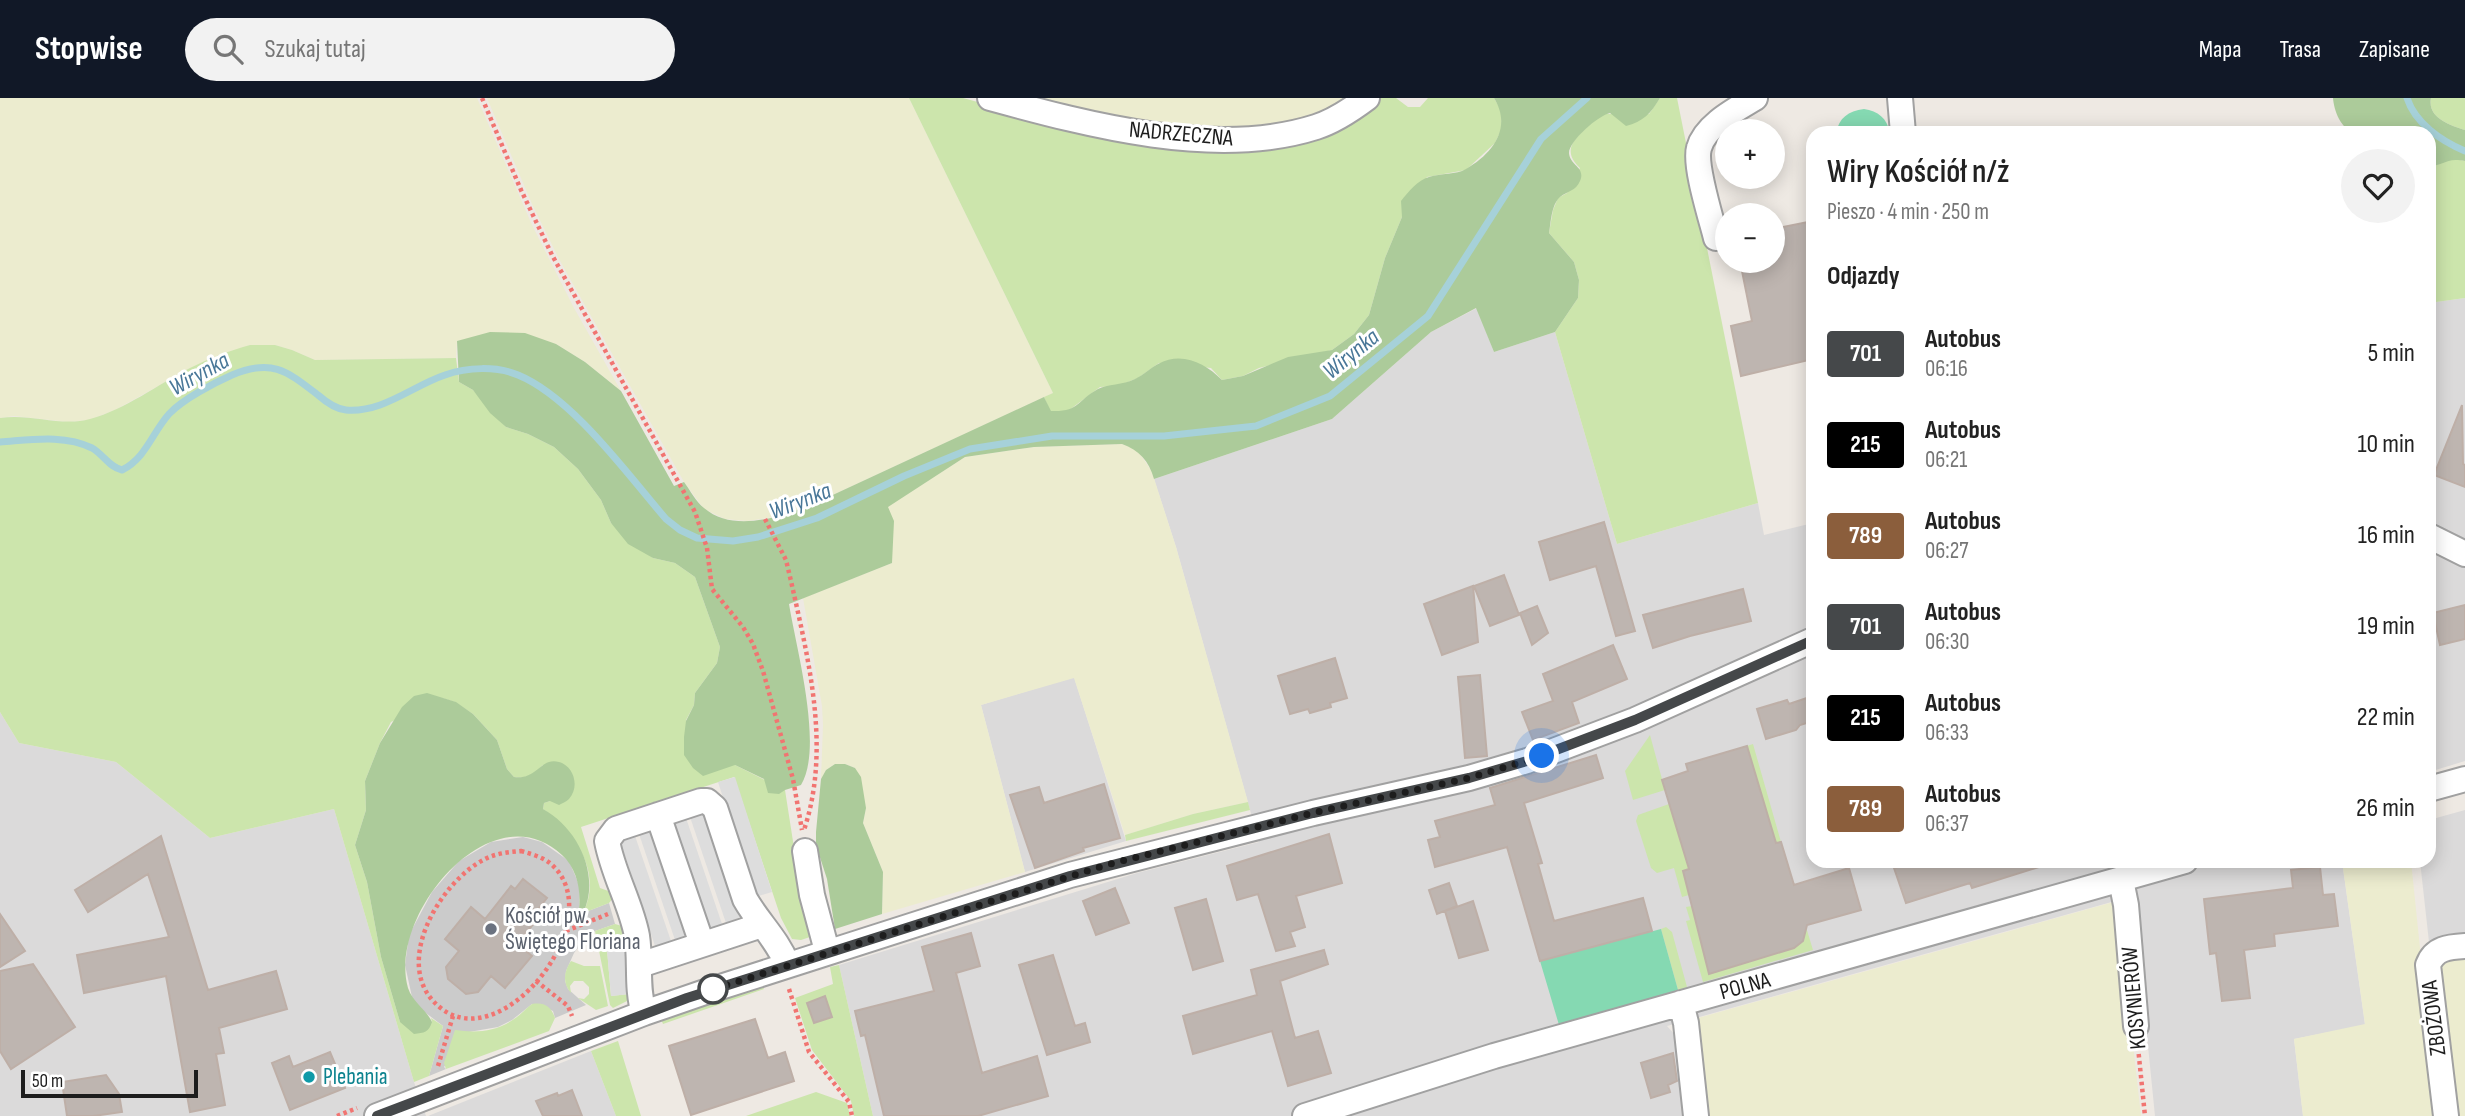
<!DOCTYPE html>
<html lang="pl">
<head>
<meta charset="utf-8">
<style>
	body { margin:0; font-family:"Sofia Sans Condensed",sans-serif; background:#f2f2f2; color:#222; height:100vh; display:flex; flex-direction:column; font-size:26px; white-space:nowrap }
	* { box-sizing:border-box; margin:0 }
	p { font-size:23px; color:#767676 }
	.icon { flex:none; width:38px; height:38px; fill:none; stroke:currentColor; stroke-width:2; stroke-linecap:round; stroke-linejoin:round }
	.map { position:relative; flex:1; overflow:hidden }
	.panel { position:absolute; left:1806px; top:28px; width:630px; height:742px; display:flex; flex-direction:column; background:#fff; border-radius:21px; box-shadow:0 4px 18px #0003 }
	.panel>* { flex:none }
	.badge { padding:0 14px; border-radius:5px; font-size:24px; line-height:46px }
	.tools { position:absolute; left:1715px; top:21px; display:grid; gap:14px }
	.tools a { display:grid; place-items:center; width:70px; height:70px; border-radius:50%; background:#fff; box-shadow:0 4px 18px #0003; font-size:35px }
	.scale { position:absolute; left:21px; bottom:18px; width:177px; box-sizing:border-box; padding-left:7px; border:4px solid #1d1d1d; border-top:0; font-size:19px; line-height:24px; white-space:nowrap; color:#1d1d1d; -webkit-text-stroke:5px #fff; paint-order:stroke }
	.you { position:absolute; width:35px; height:35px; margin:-18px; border:5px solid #fff; border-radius:50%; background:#1a73e8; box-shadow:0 0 0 10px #1a73e833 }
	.map>.badge { position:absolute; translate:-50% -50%; box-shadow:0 0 0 4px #fff }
	h2 { padding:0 21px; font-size:26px; line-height:63px }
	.round { display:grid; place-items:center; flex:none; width:74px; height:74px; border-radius:37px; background:#f2f2f2 }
	.overview { display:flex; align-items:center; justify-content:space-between; height:119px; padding:0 21px }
	h1 { font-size:33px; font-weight:600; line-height:52px }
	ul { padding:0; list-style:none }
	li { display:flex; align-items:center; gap:21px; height:91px; padding:0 21px }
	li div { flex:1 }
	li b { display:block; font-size:26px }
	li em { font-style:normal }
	li .badge { min-width:77px; font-weight:700; text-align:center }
	header { display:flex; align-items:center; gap:42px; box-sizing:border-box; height:98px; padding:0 35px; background:#111827; color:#fff }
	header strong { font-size:33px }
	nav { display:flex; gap:38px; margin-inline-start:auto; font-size:24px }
	.search { width:490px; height:63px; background:#f2f2f2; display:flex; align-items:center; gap:18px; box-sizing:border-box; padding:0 24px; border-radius:38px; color:#767676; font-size:26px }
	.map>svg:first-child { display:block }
</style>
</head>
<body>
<header>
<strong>Stopwise</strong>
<div class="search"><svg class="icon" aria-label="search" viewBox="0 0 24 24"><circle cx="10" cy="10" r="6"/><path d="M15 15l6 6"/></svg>Szukaj tutaj</div>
<nav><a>Mapa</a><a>Trasa</a><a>Zapisane</a></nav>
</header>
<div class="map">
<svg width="2465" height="1018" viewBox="0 0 2465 1018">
	<rect width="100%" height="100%" fill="#eee9e3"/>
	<!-- residential -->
	<path fill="#dbdada" d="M 2465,200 L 2465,663 L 2429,674 L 2429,205 Z
		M 1477,210 L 1494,254 L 1555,234 L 1617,446 L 1758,405 L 1764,437 L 1813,425 L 1813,763 L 2342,763 L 2365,927 L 2294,941 L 2303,1018 L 2155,1018 L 2133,798 L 1667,928 L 1675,937 L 1686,1018 L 873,1018 L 839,867 L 1137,775 L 1259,744 L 1176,449 L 1154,381 L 1332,321 L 1431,234 Z
		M 1074,579 L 1126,743 L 1025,774 L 981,607 Z
		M 0,614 L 19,645 L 116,664 L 210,740 L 334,711 L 414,984 L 426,1018 L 0,1018 Z
		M 2465,712 L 2465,840 L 2429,844 L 2420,763 L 2429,763 L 2429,722 Z
		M 591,953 L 616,1018 L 428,1018 Z"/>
	<!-- religious -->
	<path fill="#cbcbcb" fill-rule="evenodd" d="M 523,739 L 542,744 L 569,763 L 580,789 L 579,811 L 583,815 L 609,805 L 615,826 L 595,833 L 587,838 L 574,855 L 566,873 L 565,883 L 568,891 L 586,907 L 555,920 L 553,913 L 537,906 L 532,906 L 512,922 L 498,929 L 469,934 L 444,969 L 446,971 L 429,978 L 443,928 L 418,909 L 412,899 L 405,867 L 409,837 L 432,794 L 459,763 L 491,744 ZM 524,781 L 547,800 L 517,846 L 531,859 L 506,890 L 491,878 L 466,896 L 448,881 L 446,870 L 459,853 L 445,841 L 470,809 L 485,821 L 511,789 L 515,791 Z"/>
	<!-- farmland -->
	<path fill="#ececcf" d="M 0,0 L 477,0 L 532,127 L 574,210 L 621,293 L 585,264 L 556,246 L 457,243 L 456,260 L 315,262 L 292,252 L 275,247 L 250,247 L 189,271 L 115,312 L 89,322 L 68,324 L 14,318 L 0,320 Z
		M 487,0 L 909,0 L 1053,295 L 809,408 L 782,418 L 747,423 L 725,421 L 704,411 L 684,384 L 559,161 L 532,106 Z
		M 1018,0 L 1353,0 L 1312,21 L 1257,32 L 1177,31 Z
		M 1122,346 L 1133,350 L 1141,357 L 1152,374 L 1176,449 L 1248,704 L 1193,716 L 1125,737 L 1074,580 L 981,607 L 1025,774 L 882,816 L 883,774 L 863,725 L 866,710 L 855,670 L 845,666 L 835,666 L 826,672 L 821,681 L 823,627 L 822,608 L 803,500 L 892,465 L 887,409 L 965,359 L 1034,349 Z
		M 2342,763 L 2411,763 L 2423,879 L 2443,862 L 2465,855 L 2465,1018 L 2303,1018 L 2294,941 L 2365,926 Z
		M 2117,803 L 2141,1018 L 1706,1018 L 1698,920 Z"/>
	<!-- grass -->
	<path fill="#cce5ac" d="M 909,0 L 963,0 L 1058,26 L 1207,48 L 1378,0 L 1396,0 L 1408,9 L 1420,9 L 1428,0 L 1494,0 L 1501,12 L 1502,30 L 1495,45 L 1466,72 L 1427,79 L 1402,119 L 1385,160 L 1369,217 L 1354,236 L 1332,252 L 1259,270 L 1243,278 L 1222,282 L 1211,270 L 1159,265 L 1138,280 L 1118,288 L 1100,289 L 1068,313 L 1050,313 L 1044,299 L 1053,295 Z
		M 1660,0 L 1677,0 L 1758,405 L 1617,446 L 1555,234 L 1578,200 L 1579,182 L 1574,164 L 1549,135 L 1553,112 L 1558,100 L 1567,95 L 1580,70 C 1556,48 1584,34 1601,16 L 1649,16 Z
		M 2431,0 L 2465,0 L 2465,32 C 2450,27 2427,20 2431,0 Z
		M 2451,60 L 2465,63 L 2465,200 L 2429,205 L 2429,68 L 2434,68 Z
		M 250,247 L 275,247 L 292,252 L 315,262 L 456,260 L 459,284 L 473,292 L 506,329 L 528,336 L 554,349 L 578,371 L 601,402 L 611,425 L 653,460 L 675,465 L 695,479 L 720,549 L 717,565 L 695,595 L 694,607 L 686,622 L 735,667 L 785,692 L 797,769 L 813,838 L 801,842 L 792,841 L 781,820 L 734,679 L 581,729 L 600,790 L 611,794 L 613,800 L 609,805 L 583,815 C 603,775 576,735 543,711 L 544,705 L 550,703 L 543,667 C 534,676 528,681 514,679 L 507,671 L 497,642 L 473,616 L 455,604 L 442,600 L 391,624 L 380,645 L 365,683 L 366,712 L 355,747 L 367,784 L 381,859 L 400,924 L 432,924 L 431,920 L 443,928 L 429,978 L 414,984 L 334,711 L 210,740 L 116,664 L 19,645 L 0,614 L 0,320 C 30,315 61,329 90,321 C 126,311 157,287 190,270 C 210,260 229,253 250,247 Z
		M 1650,637 L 1665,692 L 1633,702 L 1625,673 Z
		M 1753,646 L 1781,744 L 1683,773 L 1689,797 L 1682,799 L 1674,770 L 1657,775 L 1651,770 L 1636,723 L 1638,717 L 1669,706 L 1687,763 L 1773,735 L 1747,648 Z
		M 1248,704 L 1250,712 L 1126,743 L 1125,737 L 1193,716 Z
		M 1692,808 L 1710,876 L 1794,850 L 1803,843 L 1806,829 L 1813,852 L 1703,884 L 1686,823 L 1690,822 L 1686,809 Z
		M 615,826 L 622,828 L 626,838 L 606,840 L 611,898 L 628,896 L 631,901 L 613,910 L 610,907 L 595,833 Z
		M 1666,829 L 1672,834 L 1687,889 L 1678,892 L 1661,831 Z
		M 571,863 L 584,868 L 600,868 L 608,908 L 596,912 L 578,900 L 584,901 L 589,896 L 589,889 L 583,883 L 574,883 L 570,888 L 571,895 C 562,885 564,873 571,863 Z
		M 839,867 L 873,1018 L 854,1018 L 851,1003 L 812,952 L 795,900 L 833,886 L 830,869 Z
		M 762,887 L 764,891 L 663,926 L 661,921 Z
		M 532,906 C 544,904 551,908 555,920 L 549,933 L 446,971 L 444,965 L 455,932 C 476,935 496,934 514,921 C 521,917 525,911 532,906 Z
		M 618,943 L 641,1018 L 616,1018 L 591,953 Z
		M 816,994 L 847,1005 L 850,1018 L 746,1018 Z"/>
	<!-- forest -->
	<path fill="#accb9a" d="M 1494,0 L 1660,0 C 1651,15 1643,24 1626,28 L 1610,15 C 1599,17 1569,43 1569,55 C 1570,68 1586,69 1580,83 C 1576,93 1567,93 1560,99 C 1551,107 1551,125 1549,135 L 1574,164 L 1579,182 L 1578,200 L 1555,234 L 1494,254 L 1476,210 L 1431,234 L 1332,321 L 1154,381 C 1149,363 1139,352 1122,346 L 1034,349 L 965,359 L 888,409 L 894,423 L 892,465 L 789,506 C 796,550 824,649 801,687 L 785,692 L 779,696 L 768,695 L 764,681 L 735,667 L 703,678 L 693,670 L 684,657 L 684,639 L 686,623 L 694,607 L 695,595 L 717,565 L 720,549 L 695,479 L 675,465 L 653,460 L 628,446 L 611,425 L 601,402 L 578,371 L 554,349 L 528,336 L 506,329 L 490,315 L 473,292 L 459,284 L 457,243 L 490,234 L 525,235 L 556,246 L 585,264 L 621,293 L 674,388 L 684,384 C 690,392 696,404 704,410 C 733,435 779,419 809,408 L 1044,299 L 1051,313 C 1080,314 1076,303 1098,291 C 1107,286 1123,287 1135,281 C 1144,277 1150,270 1158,266 C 1182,253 1205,265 1222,282 L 1243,278 L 1288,259 L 1332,252 L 1354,236 L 1369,217 L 1385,160 L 1402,119 L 1401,103 C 1408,94 1418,82 1429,79 C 1441,75 1456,77 1466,71 C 1494,55 1512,29 1494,0 Z
		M 2333,0 L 2431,0 C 2427,20 2450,27 2465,32 L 2465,63 C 2445,59 2445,68 2429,68 L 2429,35 C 2411,35 2371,39 2356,35 C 2341,32 2334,13 2333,0 Z
		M 427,595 L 456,604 L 473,616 L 497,642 L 507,671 L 514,679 C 538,682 540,659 559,664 C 574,668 580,689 569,701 C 566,704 562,705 559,707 L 550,703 L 544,705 L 543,711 C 578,730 601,778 583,815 L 579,811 C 581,791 577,771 562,757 C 492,691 387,817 408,890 C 413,905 426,911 432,924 C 429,934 424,935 414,936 L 400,924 L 381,859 L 367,784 L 355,747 L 366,712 L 365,683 L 380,645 L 402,609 L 414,598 Z
		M 835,666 L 845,666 L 855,670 L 861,679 L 866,710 L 863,725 L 883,774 L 882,816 L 835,831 L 827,781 L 816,747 L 816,734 L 821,681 L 826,672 Z"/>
	<!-- pitch -->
	<path fill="#85d9b2" d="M 1864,11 C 1878,13 1887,20 1890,35 L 1836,35 C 1839,20 1848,13 1864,11 Z
		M 1661,831 L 1678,892 L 1559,927 L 1540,863 Z"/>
	<!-- parking -->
	<path fill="#ddd" d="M 735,679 L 772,794 L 755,799 L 718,684 Z
		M 706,714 L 741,819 L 726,825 L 690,719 Z
		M 686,720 L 722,826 L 707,831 L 671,726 Z
		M 654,731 L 690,837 L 675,842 L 639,736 Z
		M 635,738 L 671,843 L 655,848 L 620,743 Z
		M 626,838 L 631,896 L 611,898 L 606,840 Z"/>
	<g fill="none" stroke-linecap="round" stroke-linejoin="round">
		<!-- stream -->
		<path stroke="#a6d1d9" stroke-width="7" d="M 2407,0 C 2415,25 2441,43 2465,53
			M 0,344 C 30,342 64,336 92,350 C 104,357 109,369 122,372 C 146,360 152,335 169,316 C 183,301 214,285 232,277 C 272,260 287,273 318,297 C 326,304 335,311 346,312 C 383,315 412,288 445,277 C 467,269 497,268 518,277 C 572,299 628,377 666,421 L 680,432 L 697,440 L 733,443 L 758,439 L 817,420 L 904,378 L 970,351 L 1052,338 L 1164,338 L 1256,328 L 1330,298 L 1428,218 L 1541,41 L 1587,0"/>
	</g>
	<!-- building -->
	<path fill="#beb5b0" stroke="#beafa7" stroke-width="2" d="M 1813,123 L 1813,261 L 1741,278 L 1731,228 L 1752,223 L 1740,163 L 1773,163 L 1773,131 Z
		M 2462,307 L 2463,366 L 2465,367 L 2465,389 L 2434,377 Z
		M 1604,424 L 1635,533 L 1616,538 L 1596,468 L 1550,482 L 1539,444 Z
		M 1504,477 L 1519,517 L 1490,528 L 1474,488 Z
		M 1473,488 L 1478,544 L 1442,557 L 1424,506 Z
		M 1743,491 L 1751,523 L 1690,538 L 1653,550 L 1643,517 Z
		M 2465,507 L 2465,541 L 2440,547 L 2433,515 Z
		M 1537,508 L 1548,535 L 1532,547 L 1520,515 Z
		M 1613,547 L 1627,581 L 1572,604 L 1579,625 L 1533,642 L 1522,614 L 1553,603 L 1543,576 Z
		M 1335,560 L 1347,600 L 1330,605 L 1331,609 L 1310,615 L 1308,611 L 1290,616 L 1278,578 Z
		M 1480,577 L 1487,658 L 1465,660 L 1458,579 Z
		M 1813,598 L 1813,623 L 1800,627 L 1796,632 L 1766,641 L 1757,611 L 1787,602 L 1789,606 Z
		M 1747,648 L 1776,745 L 1781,744 L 1794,787 L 1849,770 L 1861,812 L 1807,827 L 1803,843 L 1794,850 L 1709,876 L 1683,773 L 1689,771 L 1662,682 L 1688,673 L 1686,666 Z
		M 1596,657 L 1603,680 L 1524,705 L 1542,765 L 1538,766 L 1554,823 L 1643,800 L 1652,833 L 1540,863 L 1507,749 L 1435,769 L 1428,742 L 1440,739 L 1435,723 L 1495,707 L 1490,690 Z
		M 1104,686 L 1120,740 L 1083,750 L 1084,753 L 1035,770 L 1010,697 L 1039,689 L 1044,705 Z
		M 1329,736 L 1342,785 L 1296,798 L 1305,829 L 1290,834 L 1295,848 L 1276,853 L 1258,796 L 1237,802 L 1227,768 Z
		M 161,738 L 208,892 L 276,873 L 287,911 L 219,930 L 224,955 L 216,956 L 225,1007 L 190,1014 L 166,878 L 84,895 L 77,857 L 169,839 L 148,776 L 88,814 L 75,792 Z
		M 1917,763 L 2044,763 L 2045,767 L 1972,790 L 1970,785 L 1906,805 L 1894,770 Z
		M 2320,769 L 2323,797 L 2334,796 L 2338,828 L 2274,836 L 2275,848 L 2244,852 L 2250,900 L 2222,903 L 2216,855 L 2210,856 L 2204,801 L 2293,790 L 2291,772 Z
		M 523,781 L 547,800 L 539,810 L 543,814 L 517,846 L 532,858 L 505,890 L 491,878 L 478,894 L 466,896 L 448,881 L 446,869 L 459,853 L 445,841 L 471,809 L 485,821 L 511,788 L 515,791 Z
		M 1449,785 L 1457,808 L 1437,816 L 1429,792 Z
		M 1115,790 L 1129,825 L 1096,837 L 1083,803 Z
		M 1206,801 L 1223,863 L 1193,872 L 1175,810 Z
		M 1473,803 L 1488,852 L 1459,860 L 1445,813 Z
		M 0,816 L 25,853 L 0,869 Z
		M 971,835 L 980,868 L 956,875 L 982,975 L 1037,958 L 1048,998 L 978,1018 L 884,1018 L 865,937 L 861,938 L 855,913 L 934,893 L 922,849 Z
		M 1324,852 L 1328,866 L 1280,883 L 1295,940 L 1318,933 L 1331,975 L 1288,988 L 1272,933 L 1193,956 L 1183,918 L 1257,897 L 1251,872 Z
		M 1053,857 L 1075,928 L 1085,925 L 1090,944 L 1047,957 L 1019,867 Z
		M 33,866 L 75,929 L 11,971 L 0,953 L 0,873 Z
		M 825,898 L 832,919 L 814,925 L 807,905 Z
		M 755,921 L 768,960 L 785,954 L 794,983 L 691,1017 L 669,948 Z
		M 330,954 L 345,990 L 290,1012 L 272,965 L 289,958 L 293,969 Z
		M 1673,955 L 1677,983 L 1668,987 L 1670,994 L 1651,1000 L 1641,965 Z
		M 106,977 L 119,996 L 122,1014 L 93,1018 L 67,1018 L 62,984 Z
		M 572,992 L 582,1018 L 543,1018 L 536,1003 L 557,995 L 558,998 Z"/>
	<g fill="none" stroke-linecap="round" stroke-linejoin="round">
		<defs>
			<path id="minor" d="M 990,0 C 1089,27 1216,61 1316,29 C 1335,23 1351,12 1367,0
				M 1900,0 L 1903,35
				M 1716,140 C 1711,120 1694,67 1699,50 C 1705,27 1737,11 1755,0
				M 2429,438 L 2465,456
				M 2429,691 L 2465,681
				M 658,717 L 702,846
				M 805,753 L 812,797 L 827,853
				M 2121,782 L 2126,807 L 2136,928
				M 640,867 L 762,827
				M 1681,905 L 1686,925 L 1696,1018
				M 644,915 C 636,890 641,864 637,838 C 631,806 613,776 607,743 L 616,731 L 701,703 L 707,703 L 715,710 L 745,801 C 758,824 777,841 787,866
				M 377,1018 L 644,915 L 708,893 L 1070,777 L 1313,715 L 1469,680 L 1527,663 L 1635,622 L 1813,542
				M 1305,1018 L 1494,958 L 2185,763
				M 2446,1018 L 2428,867 C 2434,850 2449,849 2465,848"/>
		</defs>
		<!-- minor casing -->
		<use href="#minor" stroke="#a1a1a1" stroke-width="28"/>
		<!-- path -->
		<path stroke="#f17471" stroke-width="4.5" stroke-dasharray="3.5 3.5" stroke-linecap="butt" d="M 482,0 L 521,92 L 552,157 L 695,414 L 707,450 L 712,491 L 743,529 L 753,546 L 763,573 L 793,681 L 802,732
			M 765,421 L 786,462 L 791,483 C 809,564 831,651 804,732
			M 521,753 C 531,756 543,759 551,766 C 612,819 505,958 442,911 C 388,871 439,784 485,761 C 497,755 509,754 521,753 Z
			M 566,833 L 608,816
			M 536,883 L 568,908 L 572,918
			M 789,891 L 809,954 L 849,1004 L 852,1018
			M 2138,949 L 2145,1018
			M 438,968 L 453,918
			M 337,1018 L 357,1010"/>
		<!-- minor -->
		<use href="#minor" stroke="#fff" stroke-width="24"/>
	</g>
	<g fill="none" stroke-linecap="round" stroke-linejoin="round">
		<defs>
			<path id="line" d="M 377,1018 L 687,900 L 1070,778 L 1313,715 L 1469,680 L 1527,663 L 1635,622 L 1813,542"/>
		</defs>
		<!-- line casing -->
		<use href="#line" stroke="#fff" stroke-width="16"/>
		<!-- line -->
		<use href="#line" stroke="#45484a" stroke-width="10"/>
		<!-- walk -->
		<path stroke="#1d1d1d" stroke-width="7" stroke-dasharray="0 12.6" d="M 713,891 L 708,893 L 1106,767 L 1313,715 L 1469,680 L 1542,658"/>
	</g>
	<!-- markers -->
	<circle fill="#6b7280" stroke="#fff" stroke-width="2.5" cx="491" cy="831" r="7"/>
	<circle fill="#fff" stroke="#45484a" stroke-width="3.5" cx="713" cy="891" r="14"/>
	<circle fill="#0f9aa8" stroke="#fff" stroke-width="2.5" cx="309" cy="979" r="7"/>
	<g text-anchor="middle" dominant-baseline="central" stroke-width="6" stroke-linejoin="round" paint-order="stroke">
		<!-- street labels -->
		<g font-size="23" fill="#1d1d1d" stroke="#fff">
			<text transform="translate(1181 36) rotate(5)">NADRZECZNA</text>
			<text transform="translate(1745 888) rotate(-15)">POLNA</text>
			<text transform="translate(2134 900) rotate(-95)">KOSYNIERÓW</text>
			<text transform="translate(2434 920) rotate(-97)">ZBOŻOWA</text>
		</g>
		<!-- worship labels -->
		<g font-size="23" fill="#5b616d" stroke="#fff" text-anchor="start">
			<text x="505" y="818">Kościół pw.<tspan x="505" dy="26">Świętego Floriana</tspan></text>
		</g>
		<!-- culture labels -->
		<g font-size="23" fill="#0d838f" stroke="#fff" text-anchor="start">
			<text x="323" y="979">Plebania</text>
		</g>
		<!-- water labels -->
		<g font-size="24" font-style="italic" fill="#497798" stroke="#fff">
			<text transform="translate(1351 256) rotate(-39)">Wirynka</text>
			<text transform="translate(199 276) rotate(-29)">Wirynka</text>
			<text transform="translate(800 403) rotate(-21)">Wirynka</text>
		</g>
	</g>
</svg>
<div class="tools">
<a>+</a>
<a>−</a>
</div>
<div class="scale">50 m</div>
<div class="you" style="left:1542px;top:658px"></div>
<section class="panel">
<div class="overview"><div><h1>Wiry Kościół n/ż</h1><p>Pieszo · 4 min · 250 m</p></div><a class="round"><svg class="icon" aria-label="heart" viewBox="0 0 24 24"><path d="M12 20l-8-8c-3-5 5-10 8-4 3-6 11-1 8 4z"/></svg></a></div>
<h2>Odjazdy</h2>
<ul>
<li><span class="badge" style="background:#45484a;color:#fff">701</span><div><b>Autobus</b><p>06:16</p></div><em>5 min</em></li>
<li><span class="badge" style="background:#000;color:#fff">215</span><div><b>Autobus</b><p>06:21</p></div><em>10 min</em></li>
<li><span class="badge" style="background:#8b5e3c;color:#fff">789</span><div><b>Autobus</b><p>06:27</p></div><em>16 min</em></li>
<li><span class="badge" style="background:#45484a;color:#fff">701</span><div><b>Autobus</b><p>06:30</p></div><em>19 min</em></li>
<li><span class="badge" style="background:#000;color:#fff">215</span><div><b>Autobus</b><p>06:33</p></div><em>22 min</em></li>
<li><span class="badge" style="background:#8b5e3c;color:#fff">789</span><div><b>Autobus</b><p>06:37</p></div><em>26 min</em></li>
</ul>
</section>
</div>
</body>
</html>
